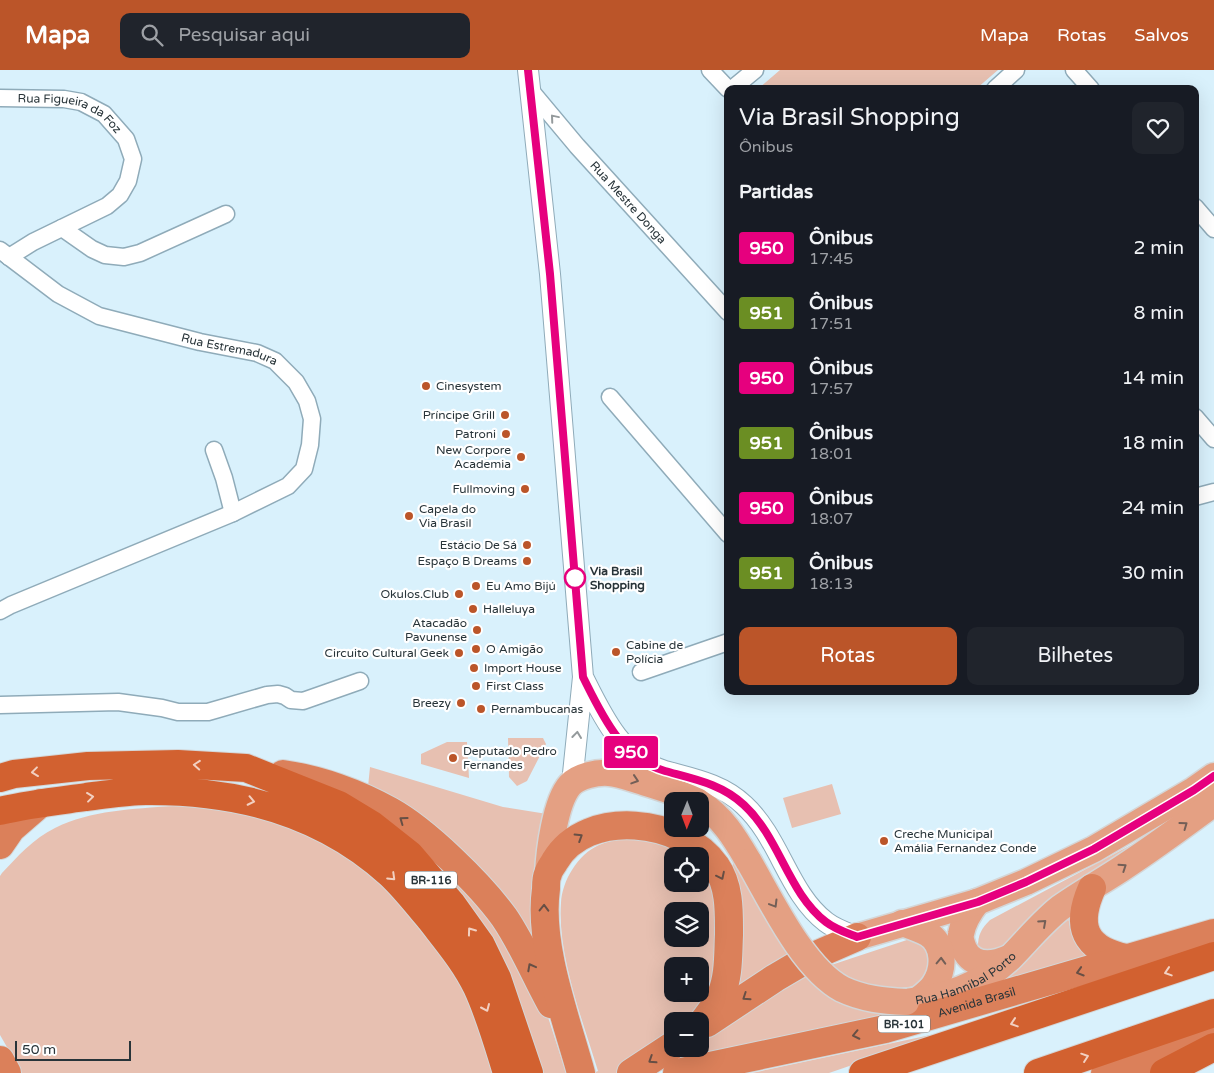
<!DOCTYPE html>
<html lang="pt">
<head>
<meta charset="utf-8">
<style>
	body { margin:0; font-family:"Varela Round",sans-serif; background:#20242c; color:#f1f3f6; height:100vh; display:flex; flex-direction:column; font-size:19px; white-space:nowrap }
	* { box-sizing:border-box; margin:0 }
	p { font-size:16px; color:#9ea1a6 }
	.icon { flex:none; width:28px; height:28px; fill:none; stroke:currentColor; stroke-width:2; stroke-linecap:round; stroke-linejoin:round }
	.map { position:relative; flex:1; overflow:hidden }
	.side { position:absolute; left:724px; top:15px; width:475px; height:610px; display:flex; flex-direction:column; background:#171b24; border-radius:10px; box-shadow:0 5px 20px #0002 }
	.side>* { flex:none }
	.badge { padding:0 10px; border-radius:4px; font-size:18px; line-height:32px }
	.needle { width:32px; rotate:181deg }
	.controls { position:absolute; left:664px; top:722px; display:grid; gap:10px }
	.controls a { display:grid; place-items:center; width:45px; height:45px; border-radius:10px; background:#171b24; box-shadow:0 5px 20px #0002; font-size:25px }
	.scale { position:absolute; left:15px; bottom:12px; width:116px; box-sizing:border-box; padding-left:5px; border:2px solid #283439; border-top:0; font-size:14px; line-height:18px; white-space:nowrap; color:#283439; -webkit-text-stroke:4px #fff; paint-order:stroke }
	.map>.badge { position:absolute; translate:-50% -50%; box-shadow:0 0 0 2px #fff }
	h2 { padding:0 15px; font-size:19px; line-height:45px }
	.round { display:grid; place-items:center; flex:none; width:52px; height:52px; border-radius:10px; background:#20242c }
	.overview { display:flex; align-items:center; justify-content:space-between; height:85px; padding:0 15px }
	h1 { font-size:24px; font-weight:600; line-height:38px }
	.action { display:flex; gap:10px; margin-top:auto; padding:10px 15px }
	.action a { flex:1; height:58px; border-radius:10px; background:#bb5529; color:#fff; font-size:20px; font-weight:600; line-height:58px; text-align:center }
	.action a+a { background:#20242c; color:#f1f3f6 }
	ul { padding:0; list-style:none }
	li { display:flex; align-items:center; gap:15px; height:65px; padding:0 15px }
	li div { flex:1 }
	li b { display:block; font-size:19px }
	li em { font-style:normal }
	li .badge { min-width:55px; font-weight:700; text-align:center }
	header { display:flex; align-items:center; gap:30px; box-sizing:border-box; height:70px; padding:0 25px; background:#bb5529; color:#fff }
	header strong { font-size:24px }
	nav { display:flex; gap:28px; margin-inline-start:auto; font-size:18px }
	.search { width:350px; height:45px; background:#20242c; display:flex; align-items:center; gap:12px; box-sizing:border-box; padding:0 18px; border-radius:10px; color:#9ea1a6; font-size:19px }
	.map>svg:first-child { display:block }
</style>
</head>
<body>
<header>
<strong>Mapa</strong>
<div class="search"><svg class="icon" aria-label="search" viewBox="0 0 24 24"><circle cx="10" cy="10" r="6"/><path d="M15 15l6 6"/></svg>Pesquisar aqui</div>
<nav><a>Mapa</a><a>Rotas</a><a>Salvos</a></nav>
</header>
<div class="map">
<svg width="1214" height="1003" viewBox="0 0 1214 1003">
	<rect width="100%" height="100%" fill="#d9f1fc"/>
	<!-- green -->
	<path fill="#e7c0b1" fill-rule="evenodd" d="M 780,0 L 998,0 L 976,19 L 758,19 Z
		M 508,668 L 543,668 L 546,674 L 527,711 L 517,716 L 509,707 Z
		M 447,672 L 467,672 L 469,708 L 421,694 L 421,684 Z
		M 370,697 L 503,737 L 547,744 L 538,876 L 368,717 Z
		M 832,714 L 841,744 L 792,758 L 783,728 Z
		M 173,736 L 219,737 L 272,748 L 319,768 L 357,791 L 401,833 L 432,872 L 463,918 L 483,958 L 494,1003 L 22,1003 L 0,965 L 0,806 L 2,803 C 17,787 34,768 55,758 C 91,740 133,739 173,736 Z
		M 648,766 L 695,786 L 672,786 L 672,814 L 700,814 L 700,791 L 713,807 L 725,900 L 700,951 L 672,951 L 672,975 L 621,1003 L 593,1003 L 598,1001 C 583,952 557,884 561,833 C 562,811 578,784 599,775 C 615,768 632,768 648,766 ZM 672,841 L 700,841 L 700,869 L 672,869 ZM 672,896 L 700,896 L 700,924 L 672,924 Z
		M 1131,775 L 1048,839 L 991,888 L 978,877 C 978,865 981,859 990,850 Z
		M 732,781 L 793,887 L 728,932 L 737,850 Z
		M 422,783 L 461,809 L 523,896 L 549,950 L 566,1003 L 541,1003 C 527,950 509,888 476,843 C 460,821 441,802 422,783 Z
		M 1067,841 C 1071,864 1073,871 1088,888 L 992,918 Z
		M 916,867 L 933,887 L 926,915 L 892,919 L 897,945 L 655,1002 L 684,979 L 700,979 L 700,967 L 804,904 Z
		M 954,960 L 829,1003 L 752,1003 Z"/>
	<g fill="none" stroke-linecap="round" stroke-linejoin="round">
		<defs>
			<g id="minor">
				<path d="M 710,0 L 728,19"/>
				<path d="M 1074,0 L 1091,19"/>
				<path d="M 732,19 L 755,0"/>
				<path d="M 995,19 L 1016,0"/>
				<path id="s1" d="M 531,21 L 577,76 L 728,242"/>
				<path id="s2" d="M 0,28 L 64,29 L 81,32 L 104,44 L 126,69 L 133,89 L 128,111 L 120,125 L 107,136 L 33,172 L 9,187"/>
				<path d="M 1195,137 L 1214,159"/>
				<path d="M 62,158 L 92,179 L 105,185 L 124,187 L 140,183 L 226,144"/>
				<path id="s3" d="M 0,180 L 58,224 L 99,246 L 200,272 L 257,283 L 275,291 L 296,312 L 307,331 L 312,349 L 310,375 L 304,399 L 288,416 L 233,443 L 11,535 L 0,541"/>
				<path d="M 610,327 L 728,464"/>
				<path d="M 1195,347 L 1214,369"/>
				<path d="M 214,380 L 224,408 L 233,443"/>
				<path d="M 1195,427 L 1214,422"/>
				<path d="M 641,602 L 728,572"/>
				<path d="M 0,635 L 118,632 L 162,638 L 178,642 L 208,642 L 267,625 L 278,624 L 285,626 L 291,630 L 303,631 L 360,611"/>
			</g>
			<path id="tertiary" d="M 528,0 L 550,204 L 583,607 L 572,713
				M 583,607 C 602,645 621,688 665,701 C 694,709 722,714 744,735 C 780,768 788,823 826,852 C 835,859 847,863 857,867"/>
			<g id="primary">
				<path d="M 700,733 C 723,747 736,770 749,792"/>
				<path d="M 548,804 C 549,782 555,732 570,715 C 578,706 597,702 609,703 C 621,704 632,709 643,712 C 661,718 680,723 697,731"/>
				<path d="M 977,832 C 970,841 963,851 961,864 C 960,869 962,874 964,879 C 973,898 993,895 1009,888"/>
				<path d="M 902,853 C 910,856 919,859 927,863 C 945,874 945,899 934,915 C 930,921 923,926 917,931"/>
				<path d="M 857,867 L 977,832 L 1026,812 L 1094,779 L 1194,720 L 1214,706"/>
				<path id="s4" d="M 906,932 C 945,927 980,916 1009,889 C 1026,872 1041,853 1060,838 C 1080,824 1101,812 1121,799 C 1153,778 1183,756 1214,733"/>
			</g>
			<g id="trunk">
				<path d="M 283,704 C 319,709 358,723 390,741 C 426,761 480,814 504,847 C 522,873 536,907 551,934"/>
				<path d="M 0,775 L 11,759 L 41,733"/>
				<path d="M 1092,818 C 1075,856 1084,879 1126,888"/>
				<path d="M 707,953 L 775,908 L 809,888 L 857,867"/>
				<path d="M 0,990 L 7,1003"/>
				<path d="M 581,1003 C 566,948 538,875 546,819 C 546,814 546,808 548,804 C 549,799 553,795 555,791 C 587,737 683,749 716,796 C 730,816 729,842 729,865 C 728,885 729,906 721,925 C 716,936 707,946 700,956"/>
				<path d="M 631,1003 L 672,976"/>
				<path id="s5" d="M 677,1003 L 885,959 L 1214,863"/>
				<path d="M 1105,1003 L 1212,971"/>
			</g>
			<path id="motorway" d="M 0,708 L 14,704 L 88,696 L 178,694 L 246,698 L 339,735 L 372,755 L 410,785 L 451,833 L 481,875 L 497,908 L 529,1003
				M 0,741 C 28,734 57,731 86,727 C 105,725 126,721 146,721 C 236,720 322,742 390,804 C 405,818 417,834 430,849 C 447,871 465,892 477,917 C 490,945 498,974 507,1003
				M 863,1003 L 1214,886
				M 1038,1003 L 1214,943
				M 1164,1003 L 1214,977"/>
		</defs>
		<!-- minor casing -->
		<use href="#minor" stroke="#8fabb9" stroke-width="19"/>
		<!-- tertiary casing -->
		<use href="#tertiary" stroke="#8fabb9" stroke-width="22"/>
		<!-- primary casing -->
		<use href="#primary" stroke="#d4d6d7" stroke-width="29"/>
		<!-- trunk casing -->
		<use href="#trunk" stroke="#d4d6d7" stroke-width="30"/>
		<!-- motorway casing -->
		<use href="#motorway" stroke="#d4d6d7" stroke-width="30"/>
		<!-- minor -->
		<use href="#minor" stroke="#fff" stroke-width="16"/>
		<!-- tertiary -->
		<use href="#tertiary" stroke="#fff" stroke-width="20"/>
		<!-- primary -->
		<use href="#primary" stroke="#e4a083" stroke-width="26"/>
		<!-- trunk -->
		<use href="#trunk" stroke="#db805a" stroke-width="28"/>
		<!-- motorway -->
		<use href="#motorway" stroke="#d26130" stroke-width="28"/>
		<defs>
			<path id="primary-bridge" d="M 749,792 C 771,830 803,898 842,919 C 863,929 884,931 906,932"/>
		</defs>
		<!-- primary-bridge casing -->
		<use href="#primary-bridge" stroke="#d4d6d7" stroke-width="29" stroke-linecap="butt"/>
		<!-- primary-bridge -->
		<use href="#primary-bridge" stroke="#e4a083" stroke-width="26"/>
	</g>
	<!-- one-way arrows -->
	<defs><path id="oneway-chevron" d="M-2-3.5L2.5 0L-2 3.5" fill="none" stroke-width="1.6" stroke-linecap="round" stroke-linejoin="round" transform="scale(1.25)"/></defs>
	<g stroke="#949a9c">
		<use href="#oneway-chevron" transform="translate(554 48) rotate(-130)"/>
		<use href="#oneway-chevron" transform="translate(577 665) rotate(-83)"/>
	</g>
	<g stroke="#f2d0c1">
		<use href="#oneway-chevron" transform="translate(197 695) rotate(-176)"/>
		<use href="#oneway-chevron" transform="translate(35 702) rotate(173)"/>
		<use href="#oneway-chevron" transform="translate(90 727) rotate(-7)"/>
		<use href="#oneway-chevron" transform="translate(251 731) rotate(12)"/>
		<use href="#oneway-chevron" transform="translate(392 807) rotate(44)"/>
		<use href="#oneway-chevron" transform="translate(471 861) rotate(-126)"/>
		<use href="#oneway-chevron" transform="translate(1168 902) rotate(162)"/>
		<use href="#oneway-chevron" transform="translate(486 938) rotate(66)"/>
		<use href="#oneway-chevron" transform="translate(1014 953) rotate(162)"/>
		<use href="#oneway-chevron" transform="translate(1085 987) rotate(-19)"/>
	</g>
	<g stroke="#735f57">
		<use href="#oneway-chevron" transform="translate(635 710) rotate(18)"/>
		<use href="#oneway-chevron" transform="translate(1184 755) rotate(-36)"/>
		<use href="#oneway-chevron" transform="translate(1123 797) rotate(-34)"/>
		<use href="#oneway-chevron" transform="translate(774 834) rotate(59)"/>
		<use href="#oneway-chevron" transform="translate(1043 853) rotate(-42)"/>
		<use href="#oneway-chevron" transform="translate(941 891) rotate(-88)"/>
	</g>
	<g stroke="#674f45">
		<use href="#oneway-chevron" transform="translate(403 750) rotate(-144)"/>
		<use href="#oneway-chevron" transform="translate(579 767) rotate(-32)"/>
		<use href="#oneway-chevron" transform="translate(721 806) rotate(64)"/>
		<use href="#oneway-chevron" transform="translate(544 838) rotate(-89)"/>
		<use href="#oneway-chevron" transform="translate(531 897) rotate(-118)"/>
		<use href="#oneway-chevron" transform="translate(1080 902) rotate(163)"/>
		<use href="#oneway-chevron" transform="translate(746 927) rotate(146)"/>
		<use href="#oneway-chevron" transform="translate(856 965) rotate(168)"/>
		<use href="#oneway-chevron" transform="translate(652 990) rotate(147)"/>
	</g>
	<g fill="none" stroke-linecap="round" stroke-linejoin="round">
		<defs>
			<path id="line" d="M 528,0 L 550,204 L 583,607 C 602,645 621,688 665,701 C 694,709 722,714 744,735 C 780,768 788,823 826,852 C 835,859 847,863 857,867 L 978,832 L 1026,812 L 1094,779 L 1194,720 L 1214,706"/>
		</defs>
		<!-- line casing -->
		<use href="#line" stroke="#fff" stroke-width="11"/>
		<!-- line -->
		<use href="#line" stroke="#e6007e" stroke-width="8"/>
	</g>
	<!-- markers -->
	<g fill="#bb5529" stroke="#fff" stroke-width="2">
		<circle cx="426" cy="316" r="5"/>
		<circle cx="505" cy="345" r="5"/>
		<circle cx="506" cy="364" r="5"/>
		<circle cx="521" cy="387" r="5"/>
		<circle cx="525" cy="419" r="5"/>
		<circle cx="409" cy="446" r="5"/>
		<circle cx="527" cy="475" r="5"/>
		<circle cx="527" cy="491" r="5"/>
		<circle cx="476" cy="516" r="5"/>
		<circle cx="459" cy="524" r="5"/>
		<circle cx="473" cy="539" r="5"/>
		<circle cx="477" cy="560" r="5"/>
		<circle cx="476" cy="579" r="5"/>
		<circle cx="616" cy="582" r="5"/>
		<circle cx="459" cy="583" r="5"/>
		<circle cx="474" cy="598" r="5"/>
		<circle cx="476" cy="616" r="5"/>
		<circle cx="461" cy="633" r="5"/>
		<circle cx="481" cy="639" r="5"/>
		<circle cx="453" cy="688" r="5"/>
		<circle cx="884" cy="771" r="5"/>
	</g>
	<circle fill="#fff" stroke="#e6007e" stroke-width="2.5" cx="575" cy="508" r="10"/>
	<g text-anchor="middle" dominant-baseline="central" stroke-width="4.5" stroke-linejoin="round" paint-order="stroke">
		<!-- shield labels -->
		<g fill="#fff" stroke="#687174" stroke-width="1">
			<rect x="405" y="801.5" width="52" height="17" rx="4"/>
			<rect x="878" y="945.5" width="52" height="17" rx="4"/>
		</g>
		<g font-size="11" font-weight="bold" fill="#283439">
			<text x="431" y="810">BR-116</text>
			<text x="904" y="954">BR-101</text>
		</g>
		<!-- street labels -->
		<g font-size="12" fill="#283439" stroke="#fff">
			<text stroke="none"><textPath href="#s2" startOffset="74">Rua Figueira da Foz</textPath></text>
			<text stroke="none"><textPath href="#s1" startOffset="148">Rua Mestre Donga</textPath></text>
			<text stroke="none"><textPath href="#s3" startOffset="254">Rua Estremadura</textPath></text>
			<text stroke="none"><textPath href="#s4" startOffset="65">Rua Hannibal Porto</textPath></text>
			<text stroke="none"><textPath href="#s5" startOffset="308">Avenida Brasil</textPath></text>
		</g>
		<!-- poi labels -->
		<g font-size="12" fill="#283439" stroke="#fff" text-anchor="start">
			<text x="436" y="316">Cinesystem</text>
			<text x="495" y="345" text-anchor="end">Príncipe Grill</text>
			<text x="496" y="364" text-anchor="end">Patroni</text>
			<text x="511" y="380" text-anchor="end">New Corpore<tspan x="511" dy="14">Academia</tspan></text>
			<text x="515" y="419" text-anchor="end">Fullmoving</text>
			<text x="419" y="439">Capela do<tspan x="419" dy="14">Via Brasil</tspan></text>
			<text x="517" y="475" text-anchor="end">Estácio De Sá</text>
			<text x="517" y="491" text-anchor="end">Espaço B Dreams</text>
			<text x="486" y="516">Eu Amo Bijú</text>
			<text x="449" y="524" text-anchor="end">Okulos.Club</text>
			<text x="483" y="539">Halleluya</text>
			<text x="467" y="553" text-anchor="end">Atacadão<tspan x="467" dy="14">Pavunense</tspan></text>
			<text x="626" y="575">Cabine de<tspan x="626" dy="14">Polícia</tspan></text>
			<text x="486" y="579">O Amigão</text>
			<text x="449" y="583" text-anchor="end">Circuito Cultural Geek</text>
			<text x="484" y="598">Import House</text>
			<text x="486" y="616">First Class</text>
			<text x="451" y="633" text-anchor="end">Breezy</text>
			<text x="491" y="639">Pernambucanas</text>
			<text x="463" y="681">Deputado Pedro<tspan x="463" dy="14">Fernandes</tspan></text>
			<text x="894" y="764">Creche Municipal<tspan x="894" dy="14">Amália Fernandez Conde</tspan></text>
		</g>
		<!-- stop labels -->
		<g font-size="12" font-weight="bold" fill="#283439" stroke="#fff" text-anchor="start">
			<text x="590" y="501">Via Brasil<tspan x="590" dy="14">Shopping</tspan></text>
		</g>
	</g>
</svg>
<div class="controls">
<a><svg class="needle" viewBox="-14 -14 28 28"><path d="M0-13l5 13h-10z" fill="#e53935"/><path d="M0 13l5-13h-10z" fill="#9ea1a6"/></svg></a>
<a><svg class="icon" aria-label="locate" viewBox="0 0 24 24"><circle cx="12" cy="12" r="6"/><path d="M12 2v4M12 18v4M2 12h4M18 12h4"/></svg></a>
<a><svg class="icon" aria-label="layers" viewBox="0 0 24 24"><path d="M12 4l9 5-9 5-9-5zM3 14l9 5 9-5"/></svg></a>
<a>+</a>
<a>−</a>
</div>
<div class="scale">50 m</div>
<b class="badge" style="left:631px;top:682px;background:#e6007e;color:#fff">950</b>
<section class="side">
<div class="overview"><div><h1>Via Brasil Shopping</h1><p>Ônibus</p></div><a class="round"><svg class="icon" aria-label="heart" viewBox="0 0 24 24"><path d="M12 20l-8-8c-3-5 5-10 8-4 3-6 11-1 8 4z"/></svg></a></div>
<h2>Partidas</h2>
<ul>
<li><span class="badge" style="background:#e6007e;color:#fff">950</span><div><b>Ônibus</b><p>17:45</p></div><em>2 min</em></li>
<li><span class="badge" style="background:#6b8e23;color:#fff">951</span><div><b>Ônibus</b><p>17:51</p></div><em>8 min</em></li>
<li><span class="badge" style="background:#e6007e;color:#fff">950</span><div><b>Ônibus</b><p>17:57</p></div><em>14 min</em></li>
<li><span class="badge" style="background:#6b8e23;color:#fff">951</span><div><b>Ônibus</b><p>18:01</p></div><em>18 min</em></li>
<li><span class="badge" style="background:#e6007e;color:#fff">950</span><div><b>Ônibus</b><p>18:07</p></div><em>24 min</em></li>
<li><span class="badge" style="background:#6b8e23;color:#fff">951</span><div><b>Ônibus</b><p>18:13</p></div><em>30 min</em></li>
</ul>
<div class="action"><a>Rotas</a><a>Bilhetes</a></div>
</section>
</div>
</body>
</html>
